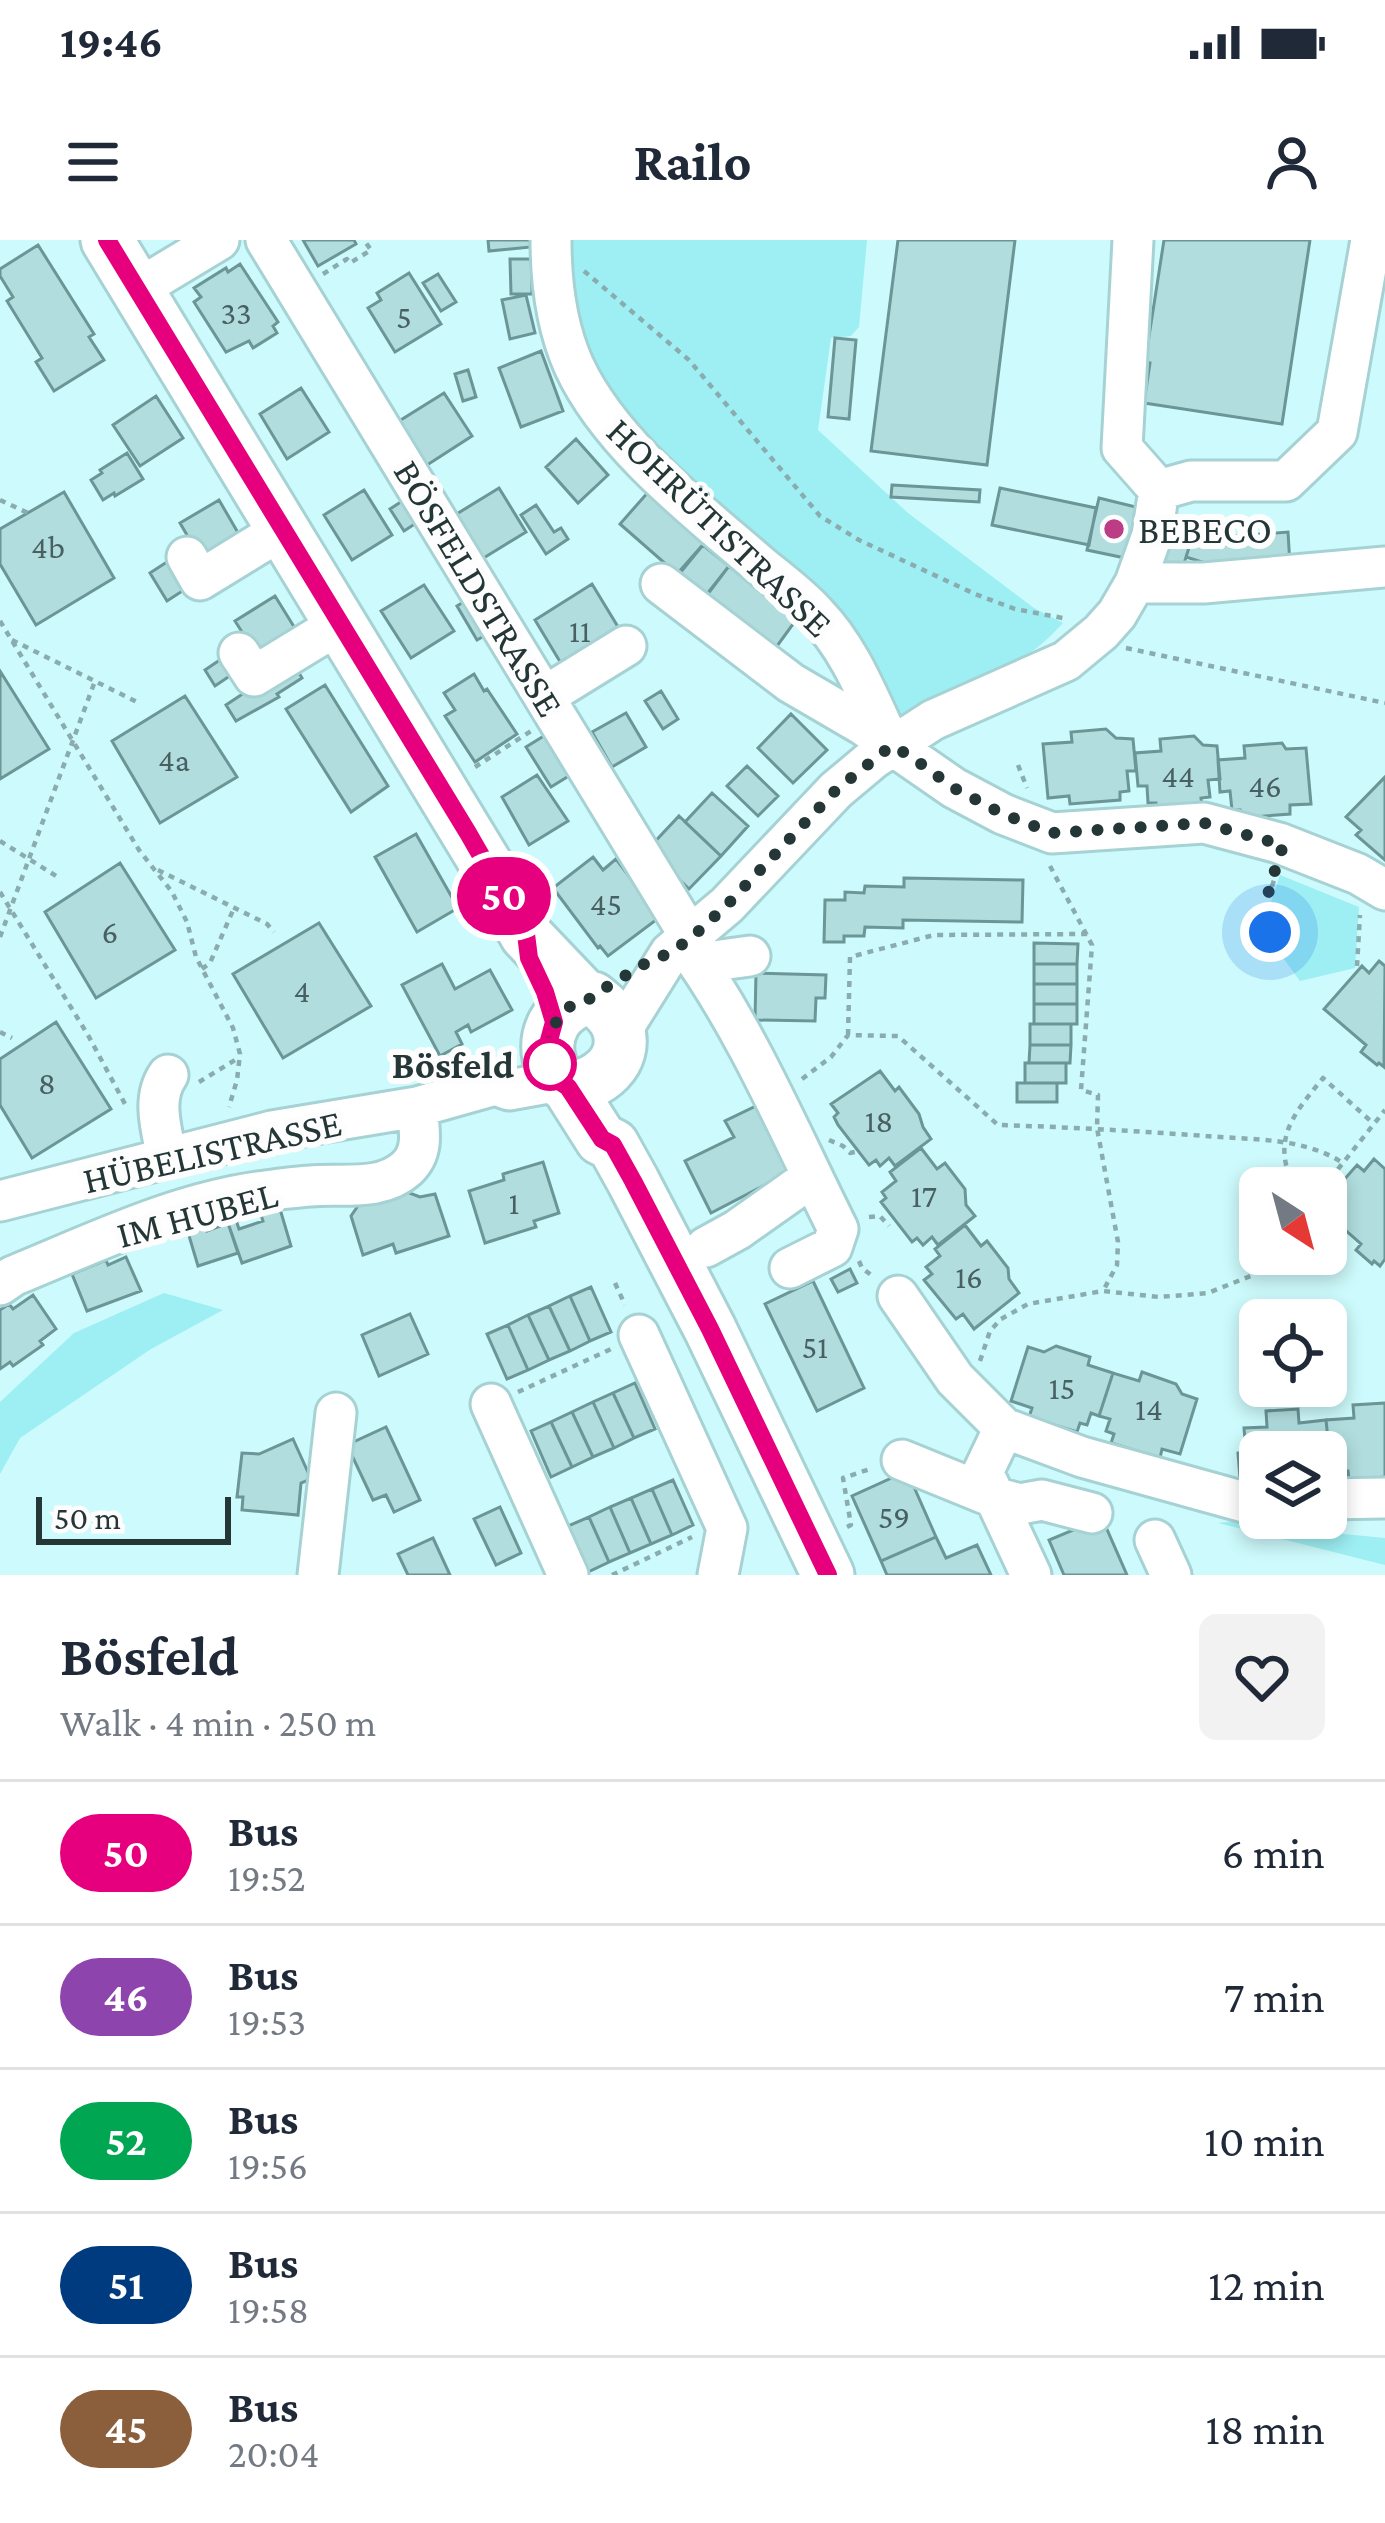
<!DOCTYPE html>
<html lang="en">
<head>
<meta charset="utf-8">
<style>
	body { margin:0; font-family:"Crimson Pro",serif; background:#f2f2f3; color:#1f2937; height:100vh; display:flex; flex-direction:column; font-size:45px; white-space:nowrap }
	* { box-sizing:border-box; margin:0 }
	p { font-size:39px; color:#747a83 }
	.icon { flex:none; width:66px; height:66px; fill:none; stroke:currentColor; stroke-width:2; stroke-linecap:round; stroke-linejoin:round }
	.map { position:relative; height:1335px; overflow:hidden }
	.panel { display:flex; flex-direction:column; background:#fff; flex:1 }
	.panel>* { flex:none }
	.badge { padding:0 24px; border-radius:39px; font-size:42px; line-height:78px }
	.needle { width:78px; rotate:144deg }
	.controls { position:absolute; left:1239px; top:927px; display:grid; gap:24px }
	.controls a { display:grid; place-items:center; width:108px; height:108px; border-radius:18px; background:#fff; box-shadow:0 6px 18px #0003; font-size:60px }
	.scale { position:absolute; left:36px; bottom:30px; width:195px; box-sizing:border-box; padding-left:12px; border:6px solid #253637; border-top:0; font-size:33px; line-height:42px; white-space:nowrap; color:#253637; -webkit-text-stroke:9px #fdfdfd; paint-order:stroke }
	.you { position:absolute; width:60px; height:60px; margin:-30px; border:9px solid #fff; border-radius:50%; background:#1a73e8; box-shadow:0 0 0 18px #1a73e833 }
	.map>.badge { position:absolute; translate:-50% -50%; box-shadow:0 0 0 6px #fff }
	.round { display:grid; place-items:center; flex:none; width:126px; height:126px; border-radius:18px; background:#f2f2f3 }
	.overview { display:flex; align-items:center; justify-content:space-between; height:204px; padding:0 60px }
	h1 { font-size:57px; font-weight:700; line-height:90px }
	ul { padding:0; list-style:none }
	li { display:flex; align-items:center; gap:36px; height:144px; padding:0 60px; border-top:3px solid #e0e1e3 }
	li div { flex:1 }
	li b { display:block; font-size:45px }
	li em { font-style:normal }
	li .badge { min-width:132px; font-weight:700; text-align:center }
	.status { display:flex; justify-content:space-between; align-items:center; height:84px; padding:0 60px; background:#fff; direction:ltr }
	.status svg { height:33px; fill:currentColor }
	header { display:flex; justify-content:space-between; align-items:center; height:156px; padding:0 60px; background:#fff; font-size:54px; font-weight:700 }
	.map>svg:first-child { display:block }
</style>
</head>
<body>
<div class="status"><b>19:46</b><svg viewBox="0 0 49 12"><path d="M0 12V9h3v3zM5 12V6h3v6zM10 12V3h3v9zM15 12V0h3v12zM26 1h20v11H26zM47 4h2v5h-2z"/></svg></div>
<header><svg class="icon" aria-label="menu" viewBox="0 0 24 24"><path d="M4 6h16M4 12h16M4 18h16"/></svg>Railo<svg class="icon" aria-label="person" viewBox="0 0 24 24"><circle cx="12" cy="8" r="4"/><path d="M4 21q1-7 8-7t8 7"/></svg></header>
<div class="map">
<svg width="1385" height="1335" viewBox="0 0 1385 1335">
	<rect width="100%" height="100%" fill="#cdfafc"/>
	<!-- green -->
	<path fill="#9deff3" d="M 563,0 L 867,0 L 859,87 L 851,96 L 831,98 L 818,190 L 908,273 L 1034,368 L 1063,383 C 1016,436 949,455 886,481 L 613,172 L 578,107 Z
		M 1280,635 L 1359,667 L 1355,728 L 1300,741 L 1267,696 L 1272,692 L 1267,674 Z
		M 164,1053 L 223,1070 L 151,1109 L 20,1198 L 0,1234 L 0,1162 L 74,1093 Z
		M 1260,1278 L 1300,1278 L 1302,1290 L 1385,1298 L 1385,1325 L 1218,1283 Z"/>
	<!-- building -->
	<path fill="#b1ddde" stroke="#6b9596" stroke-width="3" d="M 303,0 L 354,0 L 356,4 L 318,26 Z
		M 488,0 L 530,0 L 531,7 L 489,11 Z
		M 898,0 L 1015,0 L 987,225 L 871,211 Z
		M 1164,0 L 1310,0 L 1282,184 L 1144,163 L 1150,123 L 1145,122 Z
		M 38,5 L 94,94 L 89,97 L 104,120 L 54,151 L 36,122 L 42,118 L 7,61 L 13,57 L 0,36 L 0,29 Z
		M 510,19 L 532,19 L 532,54 L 511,54 Z
		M 240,24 L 278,82 L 273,86 L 277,93 L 253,108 L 249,101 L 226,112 L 194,62 L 201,57 L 194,48 L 226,28 L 228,32 Z
		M 409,33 L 441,84 L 395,112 L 368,68 L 381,60 L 377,53 Z
		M 438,34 L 456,62 L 441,71 L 423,43 Z
		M 526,55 L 535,93 L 510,99 L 502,60 Z
		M 835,98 L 856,100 L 849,179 L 828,177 Z
		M 541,111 L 563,171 L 521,187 L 499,128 Z
		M 468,130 L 476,157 L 463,161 L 455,134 Z
		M 301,148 L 329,192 L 287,219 L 260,174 Z
		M 444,153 L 472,196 L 424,227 L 396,183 Z
		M 156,156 L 183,198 L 140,226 L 113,185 Z
		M 576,199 L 608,235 L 578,263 L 546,227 Z
		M 127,213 L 143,239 L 115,256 L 114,253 L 103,260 L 91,240 L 102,233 L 100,230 Z
		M 892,245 L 980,250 L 979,262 L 891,257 Z
		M 499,248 L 526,292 L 482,319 L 455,275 Z
		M 1000,248 L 1096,268 L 1089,305 L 992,285 Z
		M 364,250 L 392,295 L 352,320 L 324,275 Z
		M 650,250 L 707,300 L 677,334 L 620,284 Z
		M 64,252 L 114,338 L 36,385 L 0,324 L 0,289 Z
		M 410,256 L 424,278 L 404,291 L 390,269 Z
		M 1099,258 L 1197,282 L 1182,330 L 1087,310 Z
		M 219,260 L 244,303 L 205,326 L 180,283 Z
		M 536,265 L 554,292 L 561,288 L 568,299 L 546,314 L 521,275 Z
		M 1288,292 L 1290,325 L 1227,330 L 1186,317 L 1193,295 L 1225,305 L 1225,297 Z
		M 703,305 L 729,326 L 707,354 L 680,333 Z
		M 173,318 L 190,346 L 167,361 L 150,333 Z
		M 729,326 L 796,380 L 769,417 L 701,363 Z
		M 592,344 L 626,400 L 568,435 L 535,380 Z
		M 424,345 L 454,391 L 411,418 L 381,371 Z
		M 275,356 L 301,398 L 262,423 L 235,381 Z
		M 473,356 L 493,391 L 477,400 L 457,366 Z
		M 230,413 L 240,429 L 215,446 L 205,430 Z
		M 292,421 L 302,438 L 277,454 L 279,457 L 236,481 L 226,465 Z
		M 0,431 L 49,509 L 0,539 Z
		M 474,434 L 484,451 L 487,449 L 517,494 L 475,522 L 445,476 L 455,470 L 444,453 Z
		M 325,445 L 388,546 L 351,572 L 286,469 Z
		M 661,451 L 678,479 L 663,489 L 645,461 Z
		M 185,456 L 237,537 L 160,583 L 112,501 Z
		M 626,473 L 646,507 L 612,527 L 592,492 Z
		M 791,474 L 827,510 L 793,543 L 758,508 Z
		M 1106,489 L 1116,498 L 1133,499 L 1136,531 L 1127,531 L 1129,551 L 1120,552 L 1120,560 L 1070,564 L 1069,556 L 1048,558 L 1043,504 L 1072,502 L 1071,492 Z
		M 547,494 L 572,534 L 551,547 L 526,507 Z
		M 1194,496 L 1203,505 L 1217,506 L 1220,539 L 1208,540 L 1210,557 L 1201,558 L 1202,566 L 1157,571 L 1156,563 L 1148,563 L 1147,546 L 1138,546 L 1135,513 L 1161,511 L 1160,499 Z
		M 1282,503 L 1286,509 L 1306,508 L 1311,564 L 1290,565 L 1290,574 L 1240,578 L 1240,570 L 1232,570 L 1230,551 L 1220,552 L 1218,520 L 1245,518 L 1244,506 Z
		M 747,526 L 778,556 L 758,576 L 727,546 Z
		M 537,535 L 568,581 L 529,605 L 502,557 Z
		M 1385,537 L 1385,620 L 1356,595 L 1361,590 L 1346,577 Z
		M 712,553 L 748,586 L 721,616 L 685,582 Z
		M 679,576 L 721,616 L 689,649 L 648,609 Z
		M 416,594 L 458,668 L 417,692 L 375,617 Z
		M 593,617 L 603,630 L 616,619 L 660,677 L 608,716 L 600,706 L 598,708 L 553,648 Z
		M 120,623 L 175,710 L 96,758 L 45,672 Z
		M 904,638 L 1023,640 L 1022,682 L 903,680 L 903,688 L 865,687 L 864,696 L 844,696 L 844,702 L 824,702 L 825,660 L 845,660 L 845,652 L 864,653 L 865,646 L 904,647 Z
		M 319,683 L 371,766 L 283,818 L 233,734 Z
		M 1034,703 L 1078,704 L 1077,724 L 1034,724 Z
		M 1379,721 L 1385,726 L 1384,827 L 1379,823 L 1377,825 L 1361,812 L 1366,805 L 1324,769 L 1362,726 L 1369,733 Z
		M 442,724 L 455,749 L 490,730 L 512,770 L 471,792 L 468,785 L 456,792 L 462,804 L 440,816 L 402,745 Z
		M 1034,724 L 1077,724 L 1077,744 L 1034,744 Z
		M 756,733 L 826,735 L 825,758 L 816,758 L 815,781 L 755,780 Z
		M 1034,744 L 1077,744 L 1077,764 L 1034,764 Z
		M 1034,764 L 1077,764 L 1077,784 L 1034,784 Z
		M 56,782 L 111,869 L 32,918 L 0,865 L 0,819 Z
		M 1030,784 L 1071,784 L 1071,805 L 1030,805 Z
		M 1030,805 L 1071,805 L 1070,823 L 1029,823 Z
		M 1025,823 L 1066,823 L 1066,843 L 1025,843 Z
		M 880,831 L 895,851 L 899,847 L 919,874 L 923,887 L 931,899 L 895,926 L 889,918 L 880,926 L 876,920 L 869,925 L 838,885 L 834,877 L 838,873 L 831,864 Z
		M 1017,843 L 1057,843 L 1057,862 L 1017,862 Z
		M 756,866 L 786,926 L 797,938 L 771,952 L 767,944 L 711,973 L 685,921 L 734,897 L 725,881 Z
		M 921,908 L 937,929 L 945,923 L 965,949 L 966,965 L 975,976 L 938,1005 L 932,997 L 923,1005 L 917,998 L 912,1002 L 881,962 L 886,958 L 882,952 L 896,941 L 890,932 Z
		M 1374,919 L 1385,929 L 1385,1019 L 1380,1026 L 1374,1021 L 1372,1024 L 1356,1010 L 1361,1004 L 1326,973 L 1326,960 L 1357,925 L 1364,931 Z
		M 543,922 L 559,973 L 534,981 L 536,987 L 485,1003 L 469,951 L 504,940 L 503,934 Z
		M 396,948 L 420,957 L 435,954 L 449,996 L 396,1013 L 393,1004 L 363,1015 L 351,976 L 362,960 Z
		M 280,969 L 291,1006 L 242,1023 L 228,983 L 236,980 L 239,989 L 263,981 L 261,975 Z
		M 204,983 L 207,991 L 228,983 L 238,1013 L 198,1026 L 187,989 Z
		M 965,985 L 981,1006 L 987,1001 L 1008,1028 L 1009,1039 L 1019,1053 L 974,1089 L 963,1074 L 956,1079 L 924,1040 L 932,1034 L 926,1027 L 940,1016 L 935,1009 Z
		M 126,1017 L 141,1051 L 87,1071 L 72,1034 L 106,1020 L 108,1025 Z
		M 850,1029 L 857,1043 L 838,1052 L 831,1039 Z
		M 813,1041 L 864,1148 L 817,1171 L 765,1064 Z
		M 591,1047 L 611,1092 L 590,1101 L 570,1056 Z
		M 33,1055 L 56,1089 L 40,1101 L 43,1105 L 13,1126 L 10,1122 L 0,1129 L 0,1070 L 9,1064 L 13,1069 Z
		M 570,1056 L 590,1101 L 570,1111 L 549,1066 Z
		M 549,1066 L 570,1111 L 549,1120 L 528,1075 Z
		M 410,1074 L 428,1114 L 379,1136 L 362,1095 Z
		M 528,1075 L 549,1120 L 528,1130 L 508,1085 Z
		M 508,1085 L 528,1130 L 507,1139 L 487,1094 Z
		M 1056,1106 L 1090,1117 L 1088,1125 L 1113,1133 L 1099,1176 L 1091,1173 L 1087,1185 L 1080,1183 L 1077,1192 L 1029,1177 L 1032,1168 L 1011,1161 L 1028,1107 L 1044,1112 Z
		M 1142,1132 L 1176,1144 L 1182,1154 L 1197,1159 L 1180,1214 L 1162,1209 L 1160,1218 L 1111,1203 L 1114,1194 L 1106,1191 L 1110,1179 L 1099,1176 L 1113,1133 L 1139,1141 Z
		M 635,1143 L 655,1189 L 634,1198 L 613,1153 Z
		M 613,1153 L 634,1198 L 614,1208 L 593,1162 Z
		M 593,1162 L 614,1208 L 593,1217 L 572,1172 Z
		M 1385,1163 L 1385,1237 L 1349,1240 L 1348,1231 L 1340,1231 L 1339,1219 L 1330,1219 L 1326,1180 L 1354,1178 L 1353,1165 Z
		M 1298,1169 L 1299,1183 L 1326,1180 L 1330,1219 L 1326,1220 L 1326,1212 L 1260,1212 L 1260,1237 L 1240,1238 L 1238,1213 L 1246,1212 L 1244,1188 L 1267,1187 L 1266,1171 Z
		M 572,1172 L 593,1217 L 572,1227 L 551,1182 Z
		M 551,1182 L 572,1227 L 551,1237 L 531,1191 Z
		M 386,1187 L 420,1260 L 394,1272 L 386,1255 L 373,1260 L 347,1205 Z
		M 293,1199 L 311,1239 L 301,1243 L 298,1275 L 242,1270 L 243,1257 L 237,1257 L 242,1213 L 259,1214 Z
		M 907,1231 L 936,1297 L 881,1321 L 852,1256 Z
		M 673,1240 L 693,1285 L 672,1295 L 652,1249 Z
		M 652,1249 L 672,1295 L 651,1304 L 631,1258 Z
		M 631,1258 L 651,1304 L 630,1313 L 610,1267 Z
		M 500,1267 L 521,1313 L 496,1325 L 474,1279 Z
		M 610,1267 L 630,1313 L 609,1322 L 589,1277 Z
		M 589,1277 L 609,1322 L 588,1332 L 568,1286 Z
		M 1102,1278 L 1127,1335 L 1064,1335 L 1049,1300 Z
		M 936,1297 L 946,1318 L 977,1305 L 991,1335 L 887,1335 L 881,1321 Z
		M 433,1298 L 450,1335 L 408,1335 L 398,1314 Z"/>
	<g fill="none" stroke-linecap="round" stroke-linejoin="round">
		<defs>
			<path id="minor" d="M 266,0 L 691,698
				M 551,0 C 551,43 556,86 574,126 C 610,204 696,270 761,326 C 779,341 800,356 816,374 C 850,409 868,457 889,501
				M 1133,0 L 1122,208 L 1159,250
				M 136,50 L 219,0
				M 187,317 L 200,340 L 283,289
				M 1135,343 L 1204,343 L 1385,327
				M 661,344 L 791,443 L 863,485 L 954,548 L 1003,574 L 1052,593 L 1204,583 L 1279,603 L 1358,634 L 1385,650
				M 239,413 L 254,436 L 341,383
				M 545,456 L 626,406
				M 684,703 C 747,790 790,893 838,989 L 832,1007 L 790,1028
				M 699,723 L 750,716
				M 620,793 L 670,713 L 727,665 L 836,550 L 873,519 L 933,480 L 1066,421 L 1101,392 L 1117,374 L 1135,343 L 1152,295 L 1159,250 L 1191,241 L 1286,241 L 1337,192 L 1371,0
				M 167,918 C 162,891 151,859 168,835
				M 0,961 L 272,891 L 417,867 L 495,845 L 509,850 L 559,841
				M 706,1007 L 737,990 L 812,937
				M 0,1045 L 13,1036 C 94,1003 177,962 265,951 C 280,949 295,947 310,946 C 342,943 381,952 407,928 C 425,911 419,889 417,867
				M 898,1056 L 955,1139 L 1004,1188 L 983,1232 L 1031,1335
				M 639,1095 L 727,1288 L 718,1335
				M 491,1164 L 568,1335
				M 1004,1188 L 1082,1217 L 1244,1262 L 1260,1261
				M 902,1220 L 993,1257 L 1020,1264 L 1042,1260 L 1092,1273
				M 1326,1259 L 1385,1258
				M 1155,1300 L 1171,1335
				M 318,1335 L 336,1173"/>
			<path id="major" d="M 107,0 L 489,629 L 526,695 L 586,758
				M 586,758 L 593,758 C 603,766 614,775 618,788 C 629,821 598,846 568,847 C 548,835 542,804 554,783 C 561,770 574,763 586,758 Z
				M 568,847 L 601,899 L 613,905 L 633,941 L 710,1089 L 828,1335"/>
		</defs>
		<!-- minor casing -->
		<use href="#minor" stroke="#a6d2d4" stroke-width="45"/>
		<!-- major casing -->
		<use href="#major" stroke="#a6d2d4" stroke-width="57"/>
		<!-- path -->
		<path stroke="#8aacae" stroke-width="4.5" stroke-dasharray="6 6" stroke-linecap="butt" d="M 584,31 L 689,120 L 820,276 L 859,300 L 975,354 L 1015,369 L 1068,379
			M 323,34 L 347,19 L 350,23 L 371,10 L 364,0
			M 0,260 L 28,273
			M 0,381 L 139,610 L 172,652 L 187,682 L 196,717 L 233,788 L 240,814 L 237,840 L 229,867
			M 12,400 L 137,462
			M 1126,408 L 1385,463
			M 1018,525 L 1027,548
			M 475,527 L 531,491
			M 0,601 L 61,639
			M 1050,626 L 1092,705 L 1081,850 L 1098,855 L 1097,888 L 1118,1002 L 1117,1025 L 1103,1051
			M 158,630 L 267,684 L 274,692
			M 0,652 L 88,795 L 125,864
			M 1270,693 C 1260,672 1270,654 1276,634
			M 0,697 L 95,441
			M 1357,726 L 1360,675
			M 202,729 L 210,723 L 234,668
			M 0,792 L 12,798
			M 848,795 L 850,717 L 934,695 L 1088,694
			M 802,839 L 831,817 L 848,795 L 898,796 L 998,885 C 1067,887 1136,891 1206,896 C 1252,900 1303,897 1343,923
			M 199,842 L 240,817
			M 829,900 L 843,906 L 850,913 L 855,912
			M 1295,948 C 1270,900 1293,875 1323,838 L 1374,884
			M 1323,948 L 1385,870
			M 869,977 L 880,976 L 889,986
			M 859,1021 L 862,1028 L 875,1038
			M 615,1043 L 625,1065
			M 980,1121 L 990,1091 L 1001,1079 L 1028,1064 L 1103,1051 L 1159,1057 L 1208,1053 L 1253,1035 L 1270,1014
			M 518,1152 L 611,1109
			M 847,1287 L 851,1285 L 843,1238 L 873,1228
			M 612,1335 L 692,1297"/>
		<!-- minor -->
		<use href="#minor" stroke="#fff" stroke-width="39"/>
		<!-- major -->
		<use href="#major" stroke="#fff" stroke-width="51"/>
	</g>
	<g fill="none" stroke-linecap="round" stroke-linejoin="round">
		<defs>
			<path id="line" d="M 107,0 L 468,593 L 526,694 L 529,718 L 545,752 L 554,782 L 548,804 L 550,823 L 559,841 L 568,847 L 602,899 L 613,905 L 633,941 L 710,1089 L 828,1335"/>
		</defs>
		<!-- line casing -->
		<use href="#line" stroke="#fff" stroke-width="27"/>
		<!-- line -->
		<use href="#line" stroke="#e6007e" stroke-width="18"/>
		<!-- walk -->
		<path stroke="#253637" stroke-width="12" stroke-dasharray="0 21.6" d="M 550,824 L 549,797 L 560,774 L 576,762 L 593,758 L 605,748 L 651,720 L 670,713 L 691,698 L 727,665 L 836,550 L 891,506 L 909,515 L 954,548 L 1003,574 L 1052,593 L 1204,583 L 1283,605 C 1276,632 1258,666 1270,692"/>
	</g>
	<!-- markers -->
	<circle fill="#bc3c86" stroke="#fdfdfd" stroke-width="4.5" cx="1114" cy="289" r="12"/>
	<circle fill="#fff" stroke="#e6007e" stroke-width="6" cx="550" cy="824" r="24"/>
	<g text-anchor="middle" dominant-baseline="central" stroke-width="12" stroke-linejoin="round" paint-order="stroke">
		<!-- number labels -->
		<g font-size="33" fill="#486061">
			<text x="236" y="72">33</text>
			<text x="404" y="76">5</text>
			<text x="48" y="306">4b</text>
			<text x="580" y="390">11</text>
			<text x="174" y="519">4a</text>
			<text x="1178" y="535">44</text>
			<text x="1265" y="545">46</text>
			<text x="606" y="663">45</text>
			<text x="110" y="691">6</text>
			<text x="302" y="750">4</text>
			<text x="47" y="842">8</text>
			<text x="879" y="880">18</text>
			<text x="924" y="955">17</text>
			<text x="514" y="962">1</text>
			<text x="969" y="1036">16</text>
			<text x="815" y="1106">51</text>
			<text x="1062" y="1147">15</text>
			<text x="1149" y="1168">14</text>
			<text x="894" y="1276">59</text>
		</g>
		<!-- street labels -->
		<g font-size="39" fill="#253637" stroke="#fdfdfd">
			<text transform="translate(720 287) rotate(44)">HOHRÜTISTRASSE</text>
			<text transform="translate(479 348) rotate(59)">BÖSFELDSTRASSE</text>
			<text transform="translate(212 911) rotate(-13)">HÜBELISTRASSE</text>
			<text transform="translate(197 974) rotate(-15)">IM HUBEL</text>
		</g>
		<!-- poi labels -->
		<g font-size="39" fill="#253637" stroke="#fdfdfd" text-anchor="start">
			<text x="1138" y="289">BEBECO</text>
		</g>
		<!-- stop labels -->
		<g font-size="39" font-weight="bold" fill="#253637" stroke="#fdfdfd" text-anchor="end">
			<text x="514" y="824">Bösfeld</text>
		</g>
	</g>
</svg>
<div class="controls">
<a><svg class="needle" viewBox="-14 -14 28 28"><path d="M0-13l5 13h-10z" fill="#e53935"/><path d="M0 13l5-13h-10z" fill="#747a83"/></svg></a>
<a><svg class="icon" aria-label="locate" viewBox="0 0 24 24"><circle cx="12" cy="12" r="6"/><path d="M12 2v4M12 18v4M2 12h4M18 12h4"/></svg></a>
<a><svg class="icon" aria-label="layers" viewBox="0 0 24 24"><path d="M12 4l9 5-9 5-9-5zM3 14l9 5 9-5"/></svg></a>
</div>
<div class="scale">50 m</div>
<div class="you" style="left:1270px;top:692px"></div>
<b class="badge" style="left:504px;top:656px;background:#e6007e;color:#fff">50</b>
</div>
<section class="panel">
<div class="overview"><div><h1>Bösfeld</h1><p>Walk · 4 min · 250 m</p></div><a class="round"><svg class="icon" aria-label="heart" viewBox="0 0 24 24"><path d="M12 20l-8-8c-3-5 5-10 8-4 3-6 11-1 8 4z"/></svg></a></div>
<ul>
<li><span class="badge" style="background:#e6007e;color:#fff">50</span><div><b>Bus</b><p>19:52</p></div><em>6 min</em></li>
<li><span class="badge" style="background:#8e44ad;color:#fff">46</span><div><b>Bus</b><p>19:53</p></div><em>7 min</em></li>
<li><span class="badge" style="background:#00a651;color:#fff">52</span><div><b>Bus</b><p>19:56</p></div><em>10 min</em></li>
<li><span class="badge" style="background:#003b80;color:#fff">51</span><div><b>Bus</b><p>19:58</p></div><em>12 min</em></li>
<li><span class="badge" style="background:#8b5e3c;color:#fff">45</span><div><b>Bus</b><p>20:04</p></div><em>18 min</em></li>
</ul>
</section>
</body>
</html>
